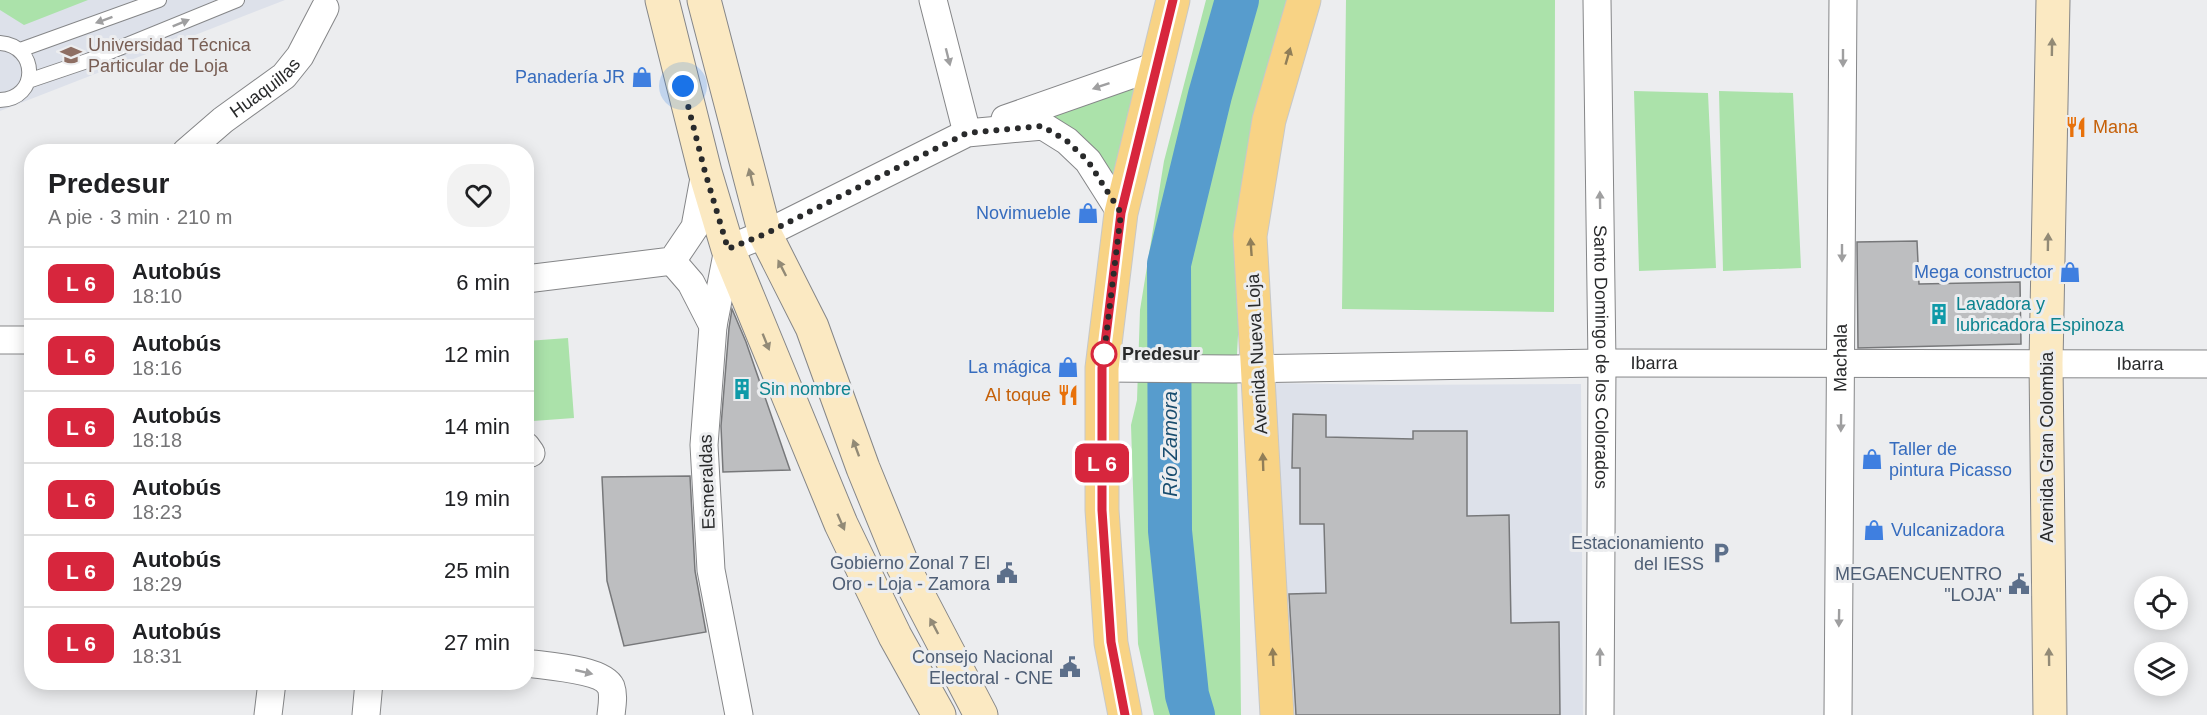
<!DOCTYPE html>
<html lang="es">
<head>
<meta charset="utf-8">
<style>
	body { margin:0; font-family:Helvetica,sans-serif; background:#f2f2f2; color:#202124; height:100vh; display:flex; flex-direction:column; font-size:22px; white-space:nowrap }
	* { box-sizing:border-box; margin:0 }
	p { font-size:20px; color:#757577 }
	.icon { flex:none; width:33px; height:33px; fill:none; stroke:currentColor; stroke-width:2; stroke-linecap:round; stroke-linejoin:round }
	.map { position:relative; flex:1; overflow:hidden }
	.drawer { position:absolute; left:24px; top:144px; width:510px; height:546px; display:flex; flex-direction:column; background:#fff; border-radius:24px; box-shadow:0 3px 15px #0003 }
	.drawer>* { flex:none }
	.badge { padding:0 12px; border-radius:9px; font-size:21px; line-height:39px }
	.tools { position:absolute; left:2134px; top:576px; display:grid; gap:12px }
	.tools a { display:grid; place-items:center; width:54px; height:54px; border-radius:50%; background:#fff; box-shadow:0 3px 15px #0003; font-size:30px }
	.you { position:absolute; width:30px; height:30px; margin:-15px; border:4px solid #fff; border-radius:50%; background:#1a73e8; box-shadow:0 0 0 9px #1a73e833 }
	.map>.badge { position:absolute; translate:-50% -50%; box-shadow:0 0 0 3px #fff }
	.round { display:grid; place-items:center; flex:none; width:63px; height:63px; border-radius:24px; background:#f2f2f2 }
	.headline { display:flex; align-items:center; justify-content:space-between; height:102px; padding:0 24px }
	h1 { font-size:28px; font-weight:700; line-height:45px }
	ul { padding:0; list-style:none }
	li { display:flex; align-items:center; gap:18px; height:72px; padding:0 24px; border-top:2px solid #e0e0e0 }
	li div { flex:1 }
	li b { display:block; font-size:22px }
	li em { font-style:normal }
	li .badge { min-width:66px; font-weight:700; text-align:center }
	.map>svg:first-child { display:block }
</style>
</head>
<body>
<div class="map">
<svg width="2207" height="715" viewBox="0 0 2207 715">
	<rect width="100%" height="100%" fill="#ecedef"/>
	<!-- built -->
	<path fill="#dde1ea" d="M 0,0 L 285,0 L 0,111 Z
		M 1268,383 L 1391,385 L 1581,384 L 1583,715 L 1284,715 Z"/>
	<!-- green -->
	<path fill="#abe2aa" d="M 0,0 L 88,0 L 24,25 L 0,10 Z
		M 1206,0 L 1300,0 L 1246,188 L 1237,354 L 1241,715 L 1154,715 L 1138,644 L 1131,425 L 1137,400 L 1140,310 L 1164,161 Z
		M 1346,0 L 1555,0 L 1554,312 L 1342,309 Z
		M 1156,66 L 1121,213 L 1104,183 L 1016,116 Z
		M 1634,91 L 1708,93 L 1716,268 L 1639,271 Z
		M 1719,91 L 1793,93 L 1801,268 L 1723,271 Z
		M 568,338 L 574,418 L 533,421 L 527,341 Z"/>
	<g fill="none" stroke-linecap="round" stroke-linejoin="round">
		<!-- river -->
		<path stroke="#579ccd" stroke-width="44" d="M 1193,715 L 1187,695 L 1170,531 L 1169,264 L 1210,95 L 1237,0"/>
	</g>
	<!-- building -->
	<path fill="#bdbec0" stroke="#77787a" stroke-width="1.5" d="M 1917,241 L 1919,284 L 2020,282 L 2021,344 L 1858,348 L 1857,242 Z
		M 732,309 L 746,342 L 790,470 L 723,472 L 721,426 L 729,328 Z
		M 1293,414 L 1326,415 L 1326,437 L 1413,439 L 1413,431 L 1467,431 L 1467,516 L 1509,515 L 1511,623 L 1559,622 L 1560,715 L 1296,715 L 1289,594 L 1326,593 L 1324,524 L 1300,524 L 1300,468 L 1292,468 Z
		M 690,476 L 695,571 L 706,632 L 624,646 L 607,581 L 602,477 Z"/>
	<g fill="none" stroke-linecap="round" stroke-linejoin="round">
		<defs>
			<path id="lane" d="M 0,43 C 39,46 39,99 0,100
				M 20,50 L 159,0
				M 28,81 L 90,60 L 237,0"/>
			<g id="street">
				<path d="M 933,0 L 967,133"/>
				<path id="s1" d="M 1597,0 L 1602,363 L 1600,715"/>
				<path d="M 1005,119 L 1156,66"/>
				<path id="s2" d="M 186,152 L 223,120 L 284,76 L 300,56 L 325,8"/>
				<path d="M 672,261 L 691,283 L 713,326"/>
				<path d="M 526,279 L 672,261 L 695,227 L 705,173"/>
				<path d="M 0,340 L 32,340"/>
				<path id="s3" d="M 1102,368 L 1233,369 L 1602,363 L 2207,364"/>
				<path d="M 526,446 L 531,453"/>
				<path d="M 526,663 C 545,666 603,669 611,687 C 614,695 612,706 611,715"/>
				<path d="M 268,715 L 272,682"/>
				<path d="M 366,715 L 369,682"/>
				<path d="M 739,715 L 711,570 L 704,445 L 713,326 L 728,249 L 765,234 L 967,133 L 1043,126 L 1067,141 L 1088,161 L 1121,213"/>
				<path id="s4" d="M 1838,715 L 1843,0"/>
			</g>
			<path id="secondary" d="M 662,0 L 705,172 L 728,249 L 841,524 L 895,636 L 939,715
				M 704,0 L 765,234 L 812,327 L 863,468 L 903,566 L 981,715
				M 2050,715 L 2046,363 L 2053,0"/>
			<path id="primary" d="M 1125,715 L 1111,643 L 1102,510 L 1102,368 L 1121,213 L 1173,0
				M 1277,715 L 1250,236 L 1269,120 L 1304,0"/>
		</defs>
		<!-- lane casing -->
		<use href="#lane" stroke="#858688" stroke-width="16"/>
		<!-- street casing -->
		<use href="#street" stroke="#858688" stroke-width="29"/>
		<!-- secondary casing -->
		<use href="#secondary" stroke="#858688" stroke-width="35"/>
		<!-- primary casing -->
		<use href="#primary" stroke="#c7c8c8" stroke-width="35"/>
		<!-- lane -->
		<use href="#lane" stroke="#fff" stroke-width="14"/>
		<!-- street -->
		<use href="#street" stroke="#fff" stroke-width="27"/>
		<!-- secondary -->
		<use href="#secondary" stroke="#fbe9c2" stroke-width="33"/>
		<!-- primary -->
		<use href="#primary" stroke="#f8d385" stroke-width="33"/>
	</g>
	<!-- one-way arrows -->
	<defs><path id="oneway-solid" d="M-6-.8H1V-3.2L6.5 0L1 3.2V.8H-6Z" transform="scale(1.5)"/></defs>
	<g fill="#9f9fa0">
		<use href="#oneway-solid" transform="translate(104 20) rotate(160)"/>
		<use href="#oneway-solid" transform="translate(181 23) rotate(-22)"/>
		<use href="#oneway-solid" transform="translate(948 57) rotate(76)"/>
		<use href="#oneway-solid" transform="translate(1843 58) rotate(90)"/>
		<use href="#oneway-solid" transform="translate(1101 86) rotate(161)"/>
		<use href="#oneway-solid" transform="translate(1600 200) rotate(-91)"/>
		<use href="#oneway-solid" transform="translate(1842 253) rotate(90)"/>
		<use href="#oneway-solid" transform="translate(1841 423) rotate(91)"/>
		<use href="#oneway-solid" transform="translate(1839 618) rotate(91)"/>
		<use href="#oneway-solid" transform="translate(1600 657) rotate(-90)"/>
		<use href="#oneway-solid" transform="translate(584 672) rotate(13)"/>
	</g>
	<g fill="#928a76">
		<use href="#oneway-solid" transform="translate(2052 47) rotate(-89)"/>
		<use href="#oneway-solid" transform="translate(751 177) rotate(-104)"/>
		<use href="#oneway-solid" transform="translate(2048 242) rotate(-89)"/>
		<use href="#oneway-solid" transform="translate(782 268) rotate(-117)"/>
		<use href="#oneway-solid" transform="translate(766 342) rotate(68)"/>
		<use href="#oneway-solid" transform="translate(856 448) rotate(-110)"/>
		<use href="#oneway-solid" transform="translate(841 522) rotate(66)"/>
		<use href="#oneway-solid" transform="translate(934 626) rotate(-118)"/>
		<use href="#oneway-solid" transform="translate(2049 657) rotate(-91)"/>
	</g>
	<g fill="#907e58">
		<use href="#oneway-solid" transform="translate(1288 56) rotate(-74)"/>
		<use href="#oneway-solid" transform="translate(1251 247) rotate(-94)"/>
		<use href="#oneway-solid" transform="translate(1263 462) rotate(-92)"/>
		<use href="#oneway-solid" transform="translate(1273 657) rotate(-93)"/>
	</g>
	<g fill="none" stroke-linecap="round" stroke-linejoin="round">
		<defs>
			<path id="line" d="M 1125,715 L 1111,642 L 1102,510 L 1102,368 L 1121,213 L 1173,0"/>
		</defs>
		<!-- line casing -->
		<use href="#line" stroke="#fff" stroke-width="14"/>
		<!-- line -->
		<use href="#line" stroke="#d7263d" stroke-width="9"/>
		<!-- walk -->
		<path stroke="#292a2b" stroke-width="6" stroke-dasharray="0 10.8" d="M 683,86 L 705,172 L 728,249 L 765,234 L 967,133 L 1042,126 L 1067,141 L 1088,161 L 1121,213 L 1104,354"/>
	</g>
	<!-- icons -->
	<defs>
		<symbol id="university-bare" viewBox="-9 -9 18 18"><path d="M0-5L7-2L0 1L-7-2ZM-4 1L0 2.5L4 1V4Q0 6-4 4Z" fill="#8d6e63" stroke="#ecedef" stroke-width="2.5" paint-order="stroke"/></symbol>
		<symbol id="shop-bare" viewBox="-9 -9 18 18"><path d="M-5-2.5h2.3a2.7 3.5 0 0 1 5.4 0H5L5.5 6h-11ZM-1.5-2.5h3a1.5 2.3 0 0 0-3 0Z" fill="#3f7fe0" stroke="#ecedef" stroke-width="2.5" paint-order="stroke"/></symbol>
		<symbol id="restaurant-bare" viewBox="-9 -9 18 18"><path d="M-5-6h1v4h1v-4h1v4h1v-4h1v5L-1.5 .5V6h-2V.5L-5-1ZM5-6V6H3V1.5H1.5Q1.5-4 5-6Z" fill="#e8710a" stroke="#ecedef" stroke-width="2.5" paint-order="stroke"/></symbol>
		<symbol id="building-bare" viewBox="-9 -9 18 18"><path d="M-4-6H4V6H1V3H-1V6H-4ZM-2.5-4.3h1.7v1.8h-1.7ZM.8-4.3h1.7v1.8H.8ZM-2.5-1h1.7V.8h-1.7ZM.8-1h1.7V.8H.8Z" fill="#0f9aa8" stroke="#ecedef" stroke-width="2.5" paint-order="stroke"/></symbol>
		<symbol id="parking-bare" viewBox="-9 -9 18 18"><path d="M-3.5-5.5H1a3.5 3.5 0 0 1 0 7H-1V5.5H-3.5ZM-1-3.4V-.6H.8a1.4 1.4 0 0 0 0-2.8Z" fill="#5c6f8a" stroke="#ecedef" stroke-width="2.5" paint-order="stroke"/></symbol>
		<symbol id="civic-bare" viewBox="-9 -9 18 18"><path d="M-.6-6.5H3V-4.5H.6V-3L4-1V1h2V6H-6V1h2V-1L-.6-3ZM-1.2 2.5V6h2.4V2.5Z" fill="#5c6f8a" stroke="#ecedef" stroke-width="2.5" paint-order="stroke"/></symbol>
	</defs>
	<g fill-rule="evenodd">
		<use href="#university-bare" x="56" y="40" width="30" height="30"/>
		<use href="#shop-bare" x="627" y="62" width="30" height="30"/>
		<use href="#restaurant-bare" x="2061" y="112" width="30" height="30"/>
		<use href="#shop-bare" x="1073" y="198" width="30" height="30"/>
		<use href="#shop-bare" x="2055" y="257" width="30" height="30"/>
		<use href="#building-bare" x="1924" y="299" width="30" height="30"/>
		<use href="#shop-bare" x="1053" y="352" width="30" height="30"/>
		<use href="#building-bare" x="727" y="374" width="30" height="30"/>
		<use href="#restaurant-bare" x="1053" y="380" width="30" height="30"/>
		<use href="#shop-bare" x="1857" y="444" width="30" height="30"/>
		<use href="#shop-bare" x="1859" y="515" width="30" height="30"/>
		<use href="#parking-bare" x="1706" y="538" width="30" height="30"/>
		<use href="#civic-bare" x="992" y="558" width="30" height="30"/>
		<use href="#civic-bare" x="2004" y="569" width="30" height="30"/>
		<use href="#civic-bare" x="1055" y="652" width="30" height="30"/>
	</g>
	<!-- markers -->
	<circle fill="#fff" stroke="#d7263d" stroke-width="3" cx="1104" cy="354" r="12"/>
	<g text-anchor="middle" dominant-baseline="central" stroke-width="6" stroke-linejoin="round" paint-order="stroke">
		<!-- education labels -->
		<g font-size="18" fill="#785e54" stroke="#ecedef" text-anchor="start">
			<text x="88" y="45">Universidad Técnica<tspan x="88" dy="21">Particular de Loja</tspan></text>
		</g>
		<!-- shop labels -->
		<g font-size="18" fill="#366cbe" stroke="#ecedef" text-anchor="end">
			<text x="625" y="77">Panadería JR</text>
			<text x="1071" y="213">Novimueble</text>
			<text x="2053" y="272">Mega constructor</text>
			<text x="1051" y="367">La mágica</text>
			<text x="1889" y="449" text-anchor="start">Taller de<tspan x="1889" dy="21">pintura Picasso</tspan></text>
			<text x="1891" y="530" text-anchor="start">Vulcanizadora</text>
		</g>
		<!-- street labels -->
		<g font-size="18" fill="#292a2b" stroke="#ecedef">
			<text stroke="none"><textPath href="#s2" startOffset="102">Huaquillas</textPath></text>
			<text transform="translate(1257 354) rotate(-93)">Avenida Nueva Loja</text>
			<text stroke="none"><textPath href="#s1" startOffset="357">Santo Domingo de los Colorados</textPath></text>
			<text stroke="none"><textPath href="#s4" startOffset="357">Machala</textPath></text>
			<text stroke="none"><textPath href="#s3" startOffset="552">Ibarra</textPath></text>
			<text stroke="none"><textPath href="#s3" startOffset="1038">Ibarra</textPath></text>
			<text transform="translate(2047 447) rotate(-90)">Avenida Gran Colombia</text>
			<text transform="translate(707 482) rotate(-92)">Esmeraldas</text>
		</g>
		<!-- food labels -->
		<g font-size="18" fill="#c56008" stroke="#ecedef" text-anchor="start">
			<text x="2093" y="127">Mana</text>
			<text x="1051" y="395" text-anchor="end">Al toque</text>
		</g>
		<!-- culture labels -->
		<g font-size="18" fill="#0d838f" stroke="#ecedef" text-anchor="start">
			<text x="1956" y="304">Lavadora y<tspan x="1956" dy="21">lubricadora Espinoza</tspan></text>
			<text x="759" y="389">Sin nombre</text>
		</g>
		<!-- stop labels -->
		<g font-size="18" font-weight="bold" fill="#292a2b" stroke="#ecedef" text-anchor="start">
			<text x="1122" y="354">Predesur</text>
		</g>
		<!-- service labels -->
		<g font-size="18" fill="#4e5e75" stroke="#ecedef" text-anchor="end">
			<text x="1704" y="543">Estacionamiento<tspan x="1704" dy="21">del IESS</tspan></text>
			<text x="990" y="563">Gobierno Zonal 7 El<tspan x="990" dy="21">Oro - Loja - Zamora</tspan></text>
			<text x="2002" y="574">MEGAENCUENTRO<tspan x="2002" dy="21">"LOJA"</tspan></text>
			<text x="1053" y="657">Consejo Nacional<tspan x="1053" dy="21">Electoral - CNE</tspan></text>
		</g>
		<!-- water labels -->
		<g font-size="20" font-style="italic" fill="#194d6f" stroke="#ecedef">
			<text transform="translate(1170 444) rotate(-90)">Río Zamora</text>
		</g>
	</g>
</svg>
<div class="tools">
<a><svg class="icon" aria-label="locate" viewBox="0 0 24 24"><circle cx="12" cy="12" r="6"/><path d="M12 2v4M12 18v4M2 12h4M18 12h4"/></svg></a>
<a><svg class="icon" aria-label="layers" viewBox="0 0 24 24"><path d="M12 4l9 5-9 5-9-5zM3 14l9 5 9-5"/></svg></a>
</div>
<div class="you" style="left:683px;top:86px"></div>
<b class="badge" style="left:1102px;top:463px;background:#d7263d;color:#fff">L 6</b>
<section class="drawer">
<div class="headline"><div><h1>Predesur</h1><p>A pie · 3 min · 210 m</p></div><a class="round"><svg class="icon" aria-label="heart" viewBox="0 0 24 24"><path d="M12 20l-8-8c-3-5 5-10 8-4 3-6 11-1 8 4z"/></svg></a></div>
<ul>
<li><span class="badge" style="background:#d7263d;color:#fff">L 6</span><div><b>Autobús</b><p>18:10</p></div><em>6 min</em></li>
<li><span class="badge" style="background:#d7263d;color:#fff">L 6</span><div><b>Autobús</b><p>18:16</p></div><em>12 min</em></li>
<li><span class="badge" style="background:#d7263d;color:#fff">L 6</span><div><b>Autobús</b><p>18:18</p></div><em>14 min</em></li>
<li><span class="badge" style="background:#d7263d;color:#fff">L 6</span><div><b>Autobús</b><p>18:23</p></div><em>19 min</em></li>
<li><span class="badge" style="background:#d7263d;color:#fff">L 6</span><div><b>Autobús</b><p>18:29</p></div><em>25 min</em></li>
<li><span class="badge" style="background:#d7263d;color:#fff">L 6</span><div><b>Autobús</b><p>18:31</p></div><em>27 min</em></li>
</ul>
</section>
</div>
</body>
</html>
